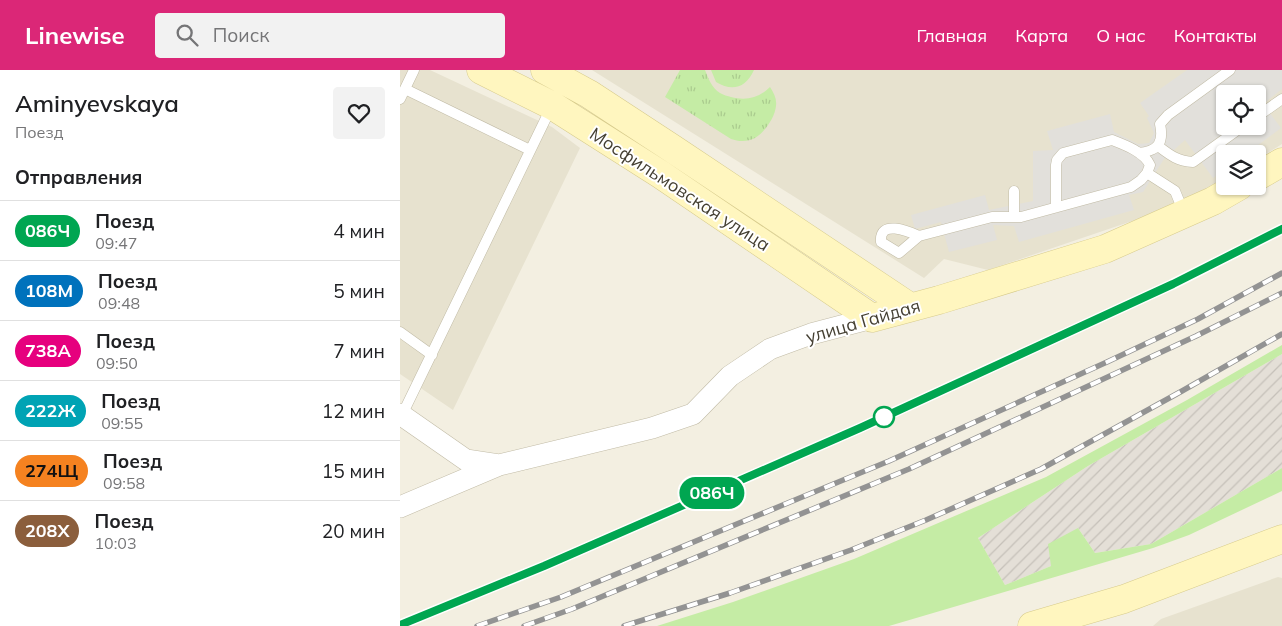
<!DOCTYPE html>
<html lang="ru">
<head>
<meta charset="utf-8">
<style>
	body { margin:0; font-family:Mulish,sans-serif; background:#f2f2f2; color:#202124; height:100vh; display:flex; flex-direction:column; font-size:19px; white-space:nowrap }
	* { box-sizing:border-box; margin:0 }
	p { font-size:16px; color:#757577 }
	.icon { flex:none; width:28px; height:28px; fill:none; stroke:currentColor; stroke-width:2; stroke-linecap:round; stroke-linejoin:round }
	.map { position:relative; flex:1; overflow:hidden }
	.drawer { display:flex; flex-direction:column; background:#fff; width:400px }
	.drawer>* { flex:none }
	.badge { padding:0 10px; border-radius:16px; font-size:18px; line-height:32px }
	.controls { position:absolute; left:816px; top:15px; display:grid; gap:10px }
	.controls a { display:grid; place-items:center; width:50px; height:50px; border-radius:5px; background:#fff; box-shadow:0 1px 4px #0004; font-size:25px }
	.map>.badge { position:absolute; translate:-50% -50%; box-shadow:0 0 0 2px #fff }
	h2 { padding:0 15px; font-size:19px; line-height:45px }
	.round { display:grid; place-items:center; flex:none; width:52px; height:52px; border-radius:5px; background:#f2f2f2 }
	.headline { display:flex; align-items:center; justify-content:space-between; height:85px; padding:0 15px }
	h1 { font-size:24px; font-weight:600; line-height:38px }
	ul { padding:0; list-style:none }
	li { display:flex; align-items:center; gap:15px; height:60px; padding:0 15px; border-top:1px solid #e0e0e0 }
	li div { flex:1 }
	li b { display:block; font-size:19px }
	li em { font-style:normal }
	li .badge { min-width:55px; font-weight:700; text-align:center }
	header { display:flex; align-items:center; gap:30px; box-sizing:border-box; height:70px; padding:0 25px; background:#db2777; color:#fff }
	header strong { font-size:24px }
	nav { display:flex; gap:28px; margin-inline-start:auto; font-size:18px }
	.search { width:350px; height:45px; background:#f2f2f2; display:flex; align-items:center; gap:12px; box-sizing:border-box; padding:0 18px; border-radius:5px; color:#757577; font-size:19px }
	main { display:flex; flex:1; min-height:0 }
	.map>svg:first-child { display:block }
</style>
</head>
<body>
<header>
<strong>Linewise</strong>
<div class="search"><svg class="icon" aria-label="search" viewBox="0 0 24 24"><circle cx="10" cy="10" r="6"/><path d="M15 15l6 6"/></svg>Поиск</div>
<nav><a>Главная</a><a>Карта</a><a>О нас</a><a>Контакты</a></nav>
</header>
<main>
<section class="drawer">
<div class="headline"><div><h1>Aminyevskaya</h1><p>Поезд</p></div><a class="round"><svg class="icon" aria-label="heart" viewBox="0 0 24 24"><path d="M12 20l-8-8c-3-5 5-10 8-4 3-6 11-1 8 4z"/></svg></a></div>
<h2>Отправления</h2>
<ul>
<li><span class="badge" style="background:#00a651;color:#fff">086Ч</span><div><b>Поезд</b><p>09:47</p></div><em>4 мин</em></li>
<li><span class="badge" style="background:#0072bc;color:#fff">108М</span><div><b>Поезд</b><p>09:48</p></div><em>5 мин</em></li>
<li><span class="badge" style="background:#e6007e;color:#fff">738А</span><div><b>Поезд</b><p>09:50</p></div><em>7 мин</em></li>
<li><span class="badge" style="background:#00a3b4;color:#fff">222Ж</span><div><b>Поезд</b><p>09:55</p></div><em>12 мин</em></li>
<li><span class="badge" style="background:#f58220;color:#111">274Щ</span><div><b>Поезд</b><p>09:58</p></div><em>15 мин</em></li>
<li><span class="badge" style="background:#8b5e3c;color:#fff">208Х</span><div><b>Поезд</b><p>10:03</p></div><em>20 мин</em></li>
</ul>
</section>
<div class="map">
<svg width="882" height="556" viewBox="0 0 882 556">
	<defs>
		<pattern id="industrial-furrows" width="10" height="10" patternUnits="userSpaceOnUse" patternTransform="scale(1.25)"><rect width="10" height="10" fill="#e4dfd7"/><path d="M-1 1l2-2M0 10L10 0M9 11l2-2" fill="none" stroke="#c5c0b9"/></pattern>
		<pattern id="park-tufts" width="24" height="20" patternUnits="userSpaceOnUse" patternTransform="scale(1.25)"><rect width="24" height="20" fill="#c5eca5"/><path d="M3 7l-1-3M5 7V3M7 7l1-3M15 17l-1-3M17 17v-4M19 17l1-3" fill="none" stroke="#aacb8e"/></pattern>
	</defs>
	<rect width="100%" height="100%" fill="#f3efe1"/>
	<!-- residential -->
	<path fill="#e7e2cf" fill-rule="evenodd" d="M 0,0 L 30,0 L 152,57 L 180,78 L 53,340 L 0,304 Z
		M 192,0 L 882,0 L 882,74 L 858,89 L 858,84 L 825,84 L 825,111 L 741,148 L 588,200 L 544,189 L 524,208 ZM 825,24 L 858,24 L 858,56 L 825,56 Z
		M 878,507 L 882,508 L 882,556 L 753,556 L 761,549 Z"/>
	<!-- industrial -->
	<path fill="url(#industrial-furrows)" d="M 882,284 L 882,398 L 751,474 L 695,483 L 678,458 L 651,496 L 605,515 L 578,468 L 688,396 Z"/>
	<!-- grass -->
	<path fill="#c5eca5" d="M 882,275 L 882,284 L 688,396 L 578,468 L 605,515 L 651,496 L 648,474 L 678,458 L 695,483 L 751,474 L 882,398 L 882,421 L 789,465 L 753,478 L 489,556 L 257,556 L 333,532 L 454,489 L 646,407 L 787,330 Z"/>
	<!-- park -->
	<path fill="url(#park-tufts)" d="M 280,0 L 305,0 C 308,8 312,18 320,23 C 323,25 328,26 331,27 C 346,31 359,28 370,17 C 374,23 377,29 376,36 C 375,48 362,67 350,70 C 343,72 337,71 331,69 L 265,27 Z
		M 311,0 L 354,0 C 346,18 332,22 316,12 Z"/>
	<!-- parking -->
	<path fill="#e2e0db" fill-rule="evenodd" d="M 787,0 L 882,0 L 882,19 L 863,34 L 881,58 L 846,84 L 825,84 L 825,99 L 813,108 L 785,70 L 764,89 L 743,122 L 729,125 L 734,140 L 619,172 L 614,156 L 593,155 L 597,170 L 549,182 L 541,152 L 515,159 L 511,145 L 585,125 L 589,140 L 633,131 L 633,81 L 653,80 L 647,61 L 710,44 L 714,62 L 738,74 L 749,73 L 754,63 L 747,48 L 749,46 L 740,33 ZM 825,24 L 858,24 L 858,56 L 825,56 Z"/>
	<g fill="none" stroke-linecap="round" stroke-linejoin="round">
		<defs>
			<path id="lane" d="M 5,19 L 130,80
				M 0,29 L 14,0
				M 858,46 L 882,29
				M 758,76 C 770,85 777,91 793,92 L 843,56
				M 739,83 C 758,81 764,73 760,54 L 768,45 L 830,0
				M 656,137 L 656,95 L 657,90 L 663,83 L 712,70 C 725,75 744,82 750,95 L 747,103
				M 614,147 L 614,121
				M 519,166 C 508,161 479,149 481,172 L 499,183 L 519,166 L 592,147 L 621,147 L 731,117 L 741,110 L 747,103 L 775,121 L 784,143
				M 0,262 L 32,285
				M 2,345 L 147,46 L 153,36"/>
			<path id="street" d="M 0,344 L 66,390 L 99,395 L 252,358 L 293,344 L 330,306 L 370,279 L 411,264 L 472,248
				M 0,437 L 99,395"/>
			<path id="secondary" d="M 81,0 L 153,36 L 260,104 L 472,248 L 539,230 L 705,179 L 813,131 L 839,116
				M 145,0 L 189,24 L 273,79 L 510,237
				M 858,106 L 882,92
				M 632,556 L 724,529 L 882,469"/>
		</defs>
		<!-- lane casing -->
		<use href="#lane" stroke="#c1bba6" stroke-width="11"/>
		<!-- street casing -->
		<use href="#street" stroke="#c1bba6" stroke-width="22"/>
		<!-- secondary casing -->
		<use href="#secondary" stroke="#d7cb8c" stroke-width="29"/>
		<!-- lane -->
		<use href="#lane" stroke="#fff" stroke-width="10"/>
		<!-- street -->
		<use href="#street" stroke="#fff" stroke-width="21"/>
		<!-- secondary -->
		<use href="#secondary" stroke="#fff6bf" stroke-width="28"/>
		<defs>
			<path id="rail" d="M 0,555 L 144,496 L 460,359 L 773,214 L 882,159
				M 77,556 L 161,527 L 489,391 L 707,292 L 798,249 L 882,203
				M 124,556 L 172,539 L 509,399 L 796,266 L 882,223
				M 224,556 L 330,523 L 451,480 L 526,450 L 641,399 L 782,321 L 882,264"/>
		</defs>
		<!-- rail casing -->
		<use href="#rail" stroke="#939393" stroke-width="5.5"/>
		<!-- rail -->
		<use href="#rail" stroke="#fff" stroke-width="4" stroke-dasharray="11" stroke-linecap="butt"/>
	</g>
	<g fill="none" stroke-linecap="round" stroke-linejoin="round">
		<defs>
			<path id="line" d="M 0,555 L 144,496 L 460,358 L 773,214 L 882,159"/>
		</defs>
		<!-- line casing -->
		<use href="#line" stroke="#fff" stroke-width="11"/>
		<!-- line -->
		<use href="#line" stroke="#00a651" stroke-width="8"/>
	</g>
	<!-- markers -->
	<circle fill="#fff" stroke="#00a651" stroke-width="2.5" cx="484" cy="347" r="10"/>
	<g text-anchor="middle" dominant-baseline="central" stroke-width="4" stroke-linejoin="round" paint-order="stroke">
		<!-- street labels -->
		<g font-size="18" fill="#443f32" stroke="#fff">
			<text transform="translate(280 119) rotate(33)">Мосфильмовская улица</text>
			<text transform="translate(463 251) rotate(-16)">улица Гайдая</text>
		</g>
	</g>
</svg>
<div class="controls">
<a><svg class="icon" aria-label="locate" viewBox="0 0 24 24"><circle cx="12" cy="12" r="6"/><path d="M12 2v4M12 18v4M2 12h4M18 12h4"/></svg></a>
<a><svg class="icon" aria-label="layers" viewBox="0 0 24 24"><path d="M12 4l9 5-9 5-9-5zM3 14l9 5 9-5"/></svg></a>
</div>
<b class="badge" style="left:312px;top:423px;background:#00a651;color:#fff">086Ч</b>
</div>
</main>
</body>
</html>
